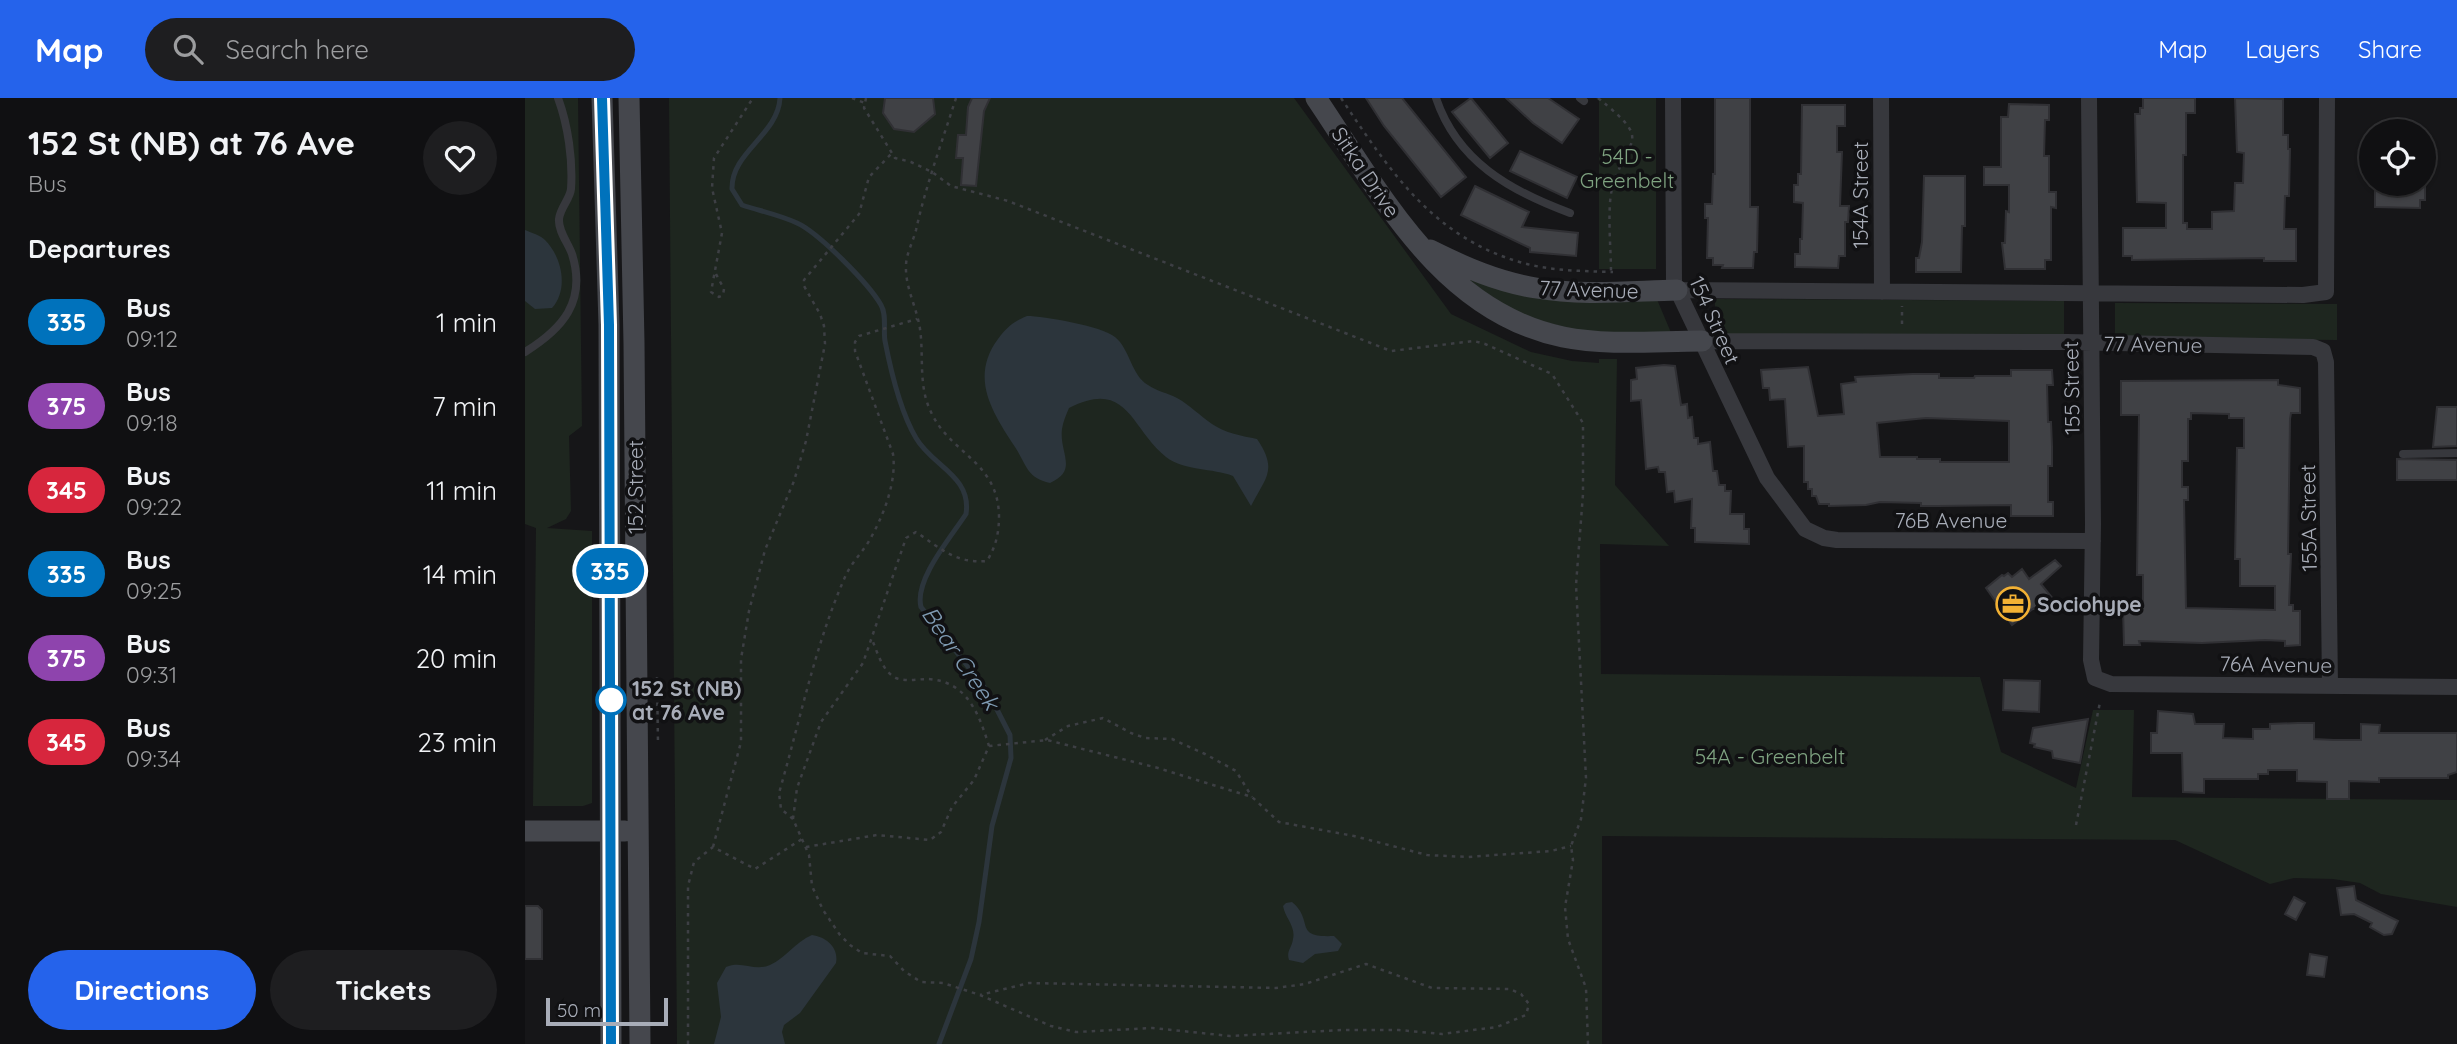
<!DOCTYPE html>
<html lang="en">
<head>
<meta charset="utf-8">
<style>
	body { margin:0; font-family:Quicksand,sans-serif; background:#1e1e20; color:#f1f3f6; height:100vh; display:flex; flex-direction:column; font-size:26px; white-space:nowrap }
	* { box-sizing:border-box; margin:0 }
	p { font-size:23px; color:#9c9d9f }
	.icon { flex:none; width:38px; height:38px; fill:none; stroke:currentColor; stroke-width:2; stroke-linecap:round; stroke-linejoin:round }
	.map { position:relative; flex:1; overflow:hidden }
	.drawer { display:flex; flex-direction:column; background:#101012; width:525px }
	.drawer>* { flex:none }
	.badge { padding:0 14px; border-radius:23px; font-size:24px; line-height:46px }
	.controls { position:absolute; left:1834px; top:21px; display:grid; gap:14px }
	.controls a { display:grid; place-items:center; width:77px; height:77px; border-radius:50%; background:#101012; box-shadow:0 2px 5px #0004,0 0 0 2px #303032; font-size:35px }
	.scale { position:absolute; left:21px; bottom:18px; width:122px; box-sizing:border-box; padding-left:7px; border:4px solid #a8adb8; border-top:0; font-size:19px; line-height:24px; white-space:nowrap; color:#a8adb8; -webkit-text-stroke:5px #111113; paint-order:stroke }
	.map>.badge { position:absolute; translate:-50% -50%; box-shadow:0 0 0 4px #fff }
	h2 { padding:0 28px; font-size:26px; line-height:63px }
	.round { display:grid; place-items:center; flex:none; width:74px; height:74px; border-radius:37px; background:#1e1e20 }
	.summary { display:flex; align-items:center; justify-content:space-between; height:119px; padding:0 28px }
	h1 { font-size:33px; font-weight:700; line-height:52px }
	.button { display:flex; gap:14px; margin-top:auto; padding:14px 28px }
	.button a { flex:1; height:80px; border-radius:42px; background:#2563eb; color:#fff; font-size:28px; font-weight:700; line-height:80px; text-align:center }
	.button a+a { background:#1e1e20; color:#f1f3f6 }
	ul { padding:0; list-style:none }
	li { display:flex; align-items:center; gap:21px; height:84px; padding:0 28px }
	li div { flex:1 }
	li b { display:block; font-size:26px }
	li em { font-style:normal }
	li .badge { min-width:77px; font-weight:700; text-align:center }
	header { display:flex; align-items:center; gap:42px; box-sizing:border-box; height:98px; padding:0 35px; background:#2563eb; color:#fff }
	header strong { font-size:33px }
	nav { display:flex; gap:38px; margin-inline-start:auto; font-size:24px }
	.search { width:490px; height:63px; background:#1e1e20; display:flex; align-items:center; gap:18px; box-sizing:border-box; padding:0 24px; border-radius:38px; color:#9c9d9f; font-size:26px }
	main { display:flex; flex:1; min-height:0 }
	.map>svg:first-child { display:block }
</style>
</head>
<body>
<header>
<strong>Map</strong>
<div class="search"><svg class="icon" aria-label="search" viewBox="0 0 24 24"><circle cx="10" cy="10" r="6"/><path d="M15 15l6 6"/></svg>Search here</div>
<nav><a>Map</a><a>Layers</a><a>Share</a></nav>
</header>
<main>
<section class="drawer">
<div class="summary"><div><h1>152 St (NB) at 76 Ave</h1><p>Bus</p></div><a class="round"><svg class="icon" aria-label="heart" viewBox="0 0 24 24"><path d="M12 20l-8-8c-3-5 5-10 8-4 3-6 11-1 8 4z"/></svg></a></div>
<h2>Departures</h2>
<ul>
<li><span class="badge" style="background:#0072bc;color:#fff">335</span><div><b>Bus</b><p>09:12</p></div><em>1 min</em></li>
<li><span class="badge" style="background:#8e44ad;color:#fff">375</span><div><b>Bus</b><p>09:18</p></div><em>7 min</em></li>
<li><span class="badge" style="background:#d7263d;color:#fff">345</span><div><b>Bus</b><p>09:22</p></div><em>11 min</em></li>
<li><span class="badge" style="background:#0072bc;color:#fff">335</span><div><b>Bus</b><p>09:25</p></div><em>14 min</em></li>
<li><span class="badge" style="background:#8e44ad;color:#fff">375</span><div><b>Bus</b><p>09:31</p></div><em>20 min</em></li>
<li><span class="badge" style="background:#d7263d;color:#fff">345</span><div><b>Bus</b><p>09:34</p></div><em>23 min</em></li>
</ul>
<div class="button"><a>Directions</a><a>Tickets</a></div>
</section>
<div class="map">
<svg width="1932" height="946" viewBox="0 0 1932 946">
	<rect width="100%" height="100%" fill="#161618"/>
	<!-- green -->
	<path fill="#1e261f" d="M 0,0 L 53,0 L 57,328 L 44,338 L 46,413 L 41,421 L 22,430 L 67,433 L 67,705 L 58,708 L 8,708 L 11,430 L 0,426 Z
		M 144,0 L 769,0 L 926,216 L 1006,254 L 1047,263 L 1074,265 L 1074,261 L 1092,261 L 1090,387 L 1144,448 L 1075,446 L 1076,576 L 1455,579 L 1476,654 L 1551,690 L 1568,612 L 1609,612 L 1607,699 L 1932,702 L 1932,809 L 1856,796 L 1835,785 L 1808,781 L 1769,780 L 1745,786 L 1650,742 L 1077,738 L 1077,946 L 152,946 Z
		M 1071,0 L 1131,0 L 1131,171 L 1074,171 L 1074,3 Z
		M 926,172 L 1131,199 L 1147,237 L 1065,236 L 987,215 Z
		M 1190,201 L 1539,203 L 1539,237 L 1190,236 Z
		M 1590,205 L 1812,206 L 1812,242 L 1590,240 Z"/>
	<!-- water -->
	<path fill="#2c353c" d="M 0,132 C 7,135 15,137 20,142 C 37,159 44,191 27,210 L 10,211 L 0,203 Z
		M 502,218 C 518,218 577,228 590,239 C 605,251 606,277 623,287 C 631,293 643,295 652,300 C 665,307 675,318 687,326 C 700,335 717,338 732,341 C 753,372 741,379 726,408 L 708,378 C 688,370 659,373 641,359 C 605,330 603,280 544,310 C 541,317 538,324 537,331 C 534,355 554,372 525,385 C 502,380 502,368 490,349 C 468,315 444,280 473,241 C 482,229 488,224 502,218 Z
		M 767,804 C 790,823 767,840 809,838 L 817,846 L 813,853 L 790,856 L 778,865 L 764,862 C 761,853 767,850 768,841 C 771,828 760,820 758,808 L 761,805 Z
		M 287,837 C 301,839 314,849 311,865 L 275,915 L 259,927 L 257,934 L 260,946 L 189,946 L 196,919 L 192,885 L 201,869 C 217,862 229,874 245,867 C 261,860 270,844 287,837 Z"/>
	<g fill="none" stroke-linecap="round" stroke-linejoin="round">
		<!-- stream -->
		<path stroke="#2c353c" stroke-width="5" d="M 255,0 C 253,37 206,54 207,91 L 217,107 C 235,113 255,117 272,125 C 294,135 344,186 356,207 C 362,217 358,232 360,243 C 366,274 375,313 391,340 C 407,368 447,378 441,416 C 426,439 389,482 396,509 L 463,594 L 485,637 L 486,660 L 467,728 L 454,824 L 446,861 L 414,946"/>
	</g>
	<!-- building -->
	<path fill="#404145" stroke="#303034" stroke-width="2" fill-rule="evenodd" d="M 360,0 L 408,0 L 410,16 L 389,34 L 369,31 L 358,15 Z
		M 447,0 L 465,0 L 459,13 L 451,88 L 436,87 L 438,60 L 431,60 L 433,37 L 441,37 L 443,9 Z
		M 841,0 L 877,0 L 941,79 L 916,99 L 859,28 Z
		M 946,0 L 983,45 L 965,60 L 927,14 Z
		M 981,0 L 1023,0 L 1054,21 L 1037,45 L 1008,25 Z
		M 1190,0 L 1225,0 L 1225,109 L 1233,109 L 1232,154 L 1229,154 L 1228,170 L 1197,170 L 1198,167 L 1188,167 L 1188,160 L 1182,160 L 1183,120 L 1180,120 L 1180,106 L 1187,106 L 1188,76 L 1190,76 Z
		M 1618,0 L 1670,0 L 1670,15 L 1661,15 L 1661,57 L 1658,57 L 1658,125 L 1662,125 L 1662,131 L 1687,131 L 1687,114 L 1709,113 L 1710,85 L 1718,85 L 1719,55 L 1712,54 L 1710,0 L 1758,1 L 1758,37 L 1763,37 L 1763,51 L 1765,51 L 1764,98 L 1760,98 L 1759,131 L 1771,131 L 1771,163 L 1739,163 L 1739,160 L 1607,162 L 1607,158 L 1598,158 L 1598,130 L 1641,130 L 1641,105 L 1612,104 L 1610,16 L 1615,16 L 1615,10 L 1618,10 Z
		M 1484,6 L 1524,7 L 1524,22 L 1520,22 L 1519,58 L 1524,58 L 1524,94 L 1531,94 L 1531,110 L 1526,109 L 1526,162 L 1520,162 L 1520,171 L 1480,171 L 1477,145 L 1480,145 L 1481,113 L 1484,114 L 1484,87 L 1459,87 L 1459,69 L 1476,69 L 1476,19 L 1483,19 Z
		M 1277,7 L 1320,7 L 1320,28 L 1312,28 L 1312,54 L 1317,54 L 1315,108 L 1324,108 L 1323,124 L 1320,124 L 1320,158 L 1314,158 L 1313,170 L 1270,169 L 1270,156 L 1275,156 L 1275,141 L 1277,141 L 1278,105 L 1269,104 L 1269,87 L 1273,87 L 1273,76 L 1276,76 Z
		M 995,53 L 1052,79 L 1042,100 L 985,73 Z
		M 1399,78 L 1440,78 L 1440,128 L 1437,128 L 1436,174 L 1391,174 L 1391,160 L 1394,160 L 1397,144 Z
		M 1850,86 L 1900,86 L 1900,102 L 1895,102 L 1895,110 L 1850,109 Z
		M 950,88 L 1004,114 L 997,129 L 1053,135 L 1051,158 L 1005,154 L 1005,150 L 936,117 Z
		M 1139,267 L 1150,268 L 1156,307 L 1162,306 L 1163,320 L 1167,319 L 1169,340 L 1173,340 L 1173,346 L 1185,344 L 1188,373 L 1192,373 L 1194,387 L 1200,387 L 1200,393 L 1206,393 L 1205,416 L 1219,416 L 1219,431 L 1224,431 L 1224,446 L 1170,444 L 1170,430 L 1166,430 L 1167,401 L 1150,404 L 1149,393 L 1142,394 L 1140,374 L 1134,374 L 1133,369 L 1121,371 L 1116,302 L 1106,303 L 1106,282 L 1112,281 L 1111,270 Z
		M 1283,269 L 1293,318 L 1319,316 L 1316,286 L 1331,284 L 1330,279 L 1387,276 L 1414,276 L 1414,280 L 1449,280 L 1450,278 L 1486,278 L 1486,272 L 1527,272 L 1528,287 L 1522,287 L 1523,324 L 1526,324 L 1527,348 L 1527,368 L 1523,368 L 1523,404 L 1528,404 L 1528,418 L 1486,418 L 1486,407 L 1413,408 L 1396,408 L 1396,405 L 1355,404 L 1341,407 L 1304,408 L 1304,406 L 1294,406 L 1291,398 L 1287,398 L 1287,391 L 1283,391 L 1283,384 L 1279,384 L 1279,348 L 1263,349 L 1260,301 L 1245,302 L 1244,290 L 1238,290 L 1236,272 ZM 1401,320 L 1484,323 L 1484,364 L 1415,364 L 1415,361 L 1392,361 L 1392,359 L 1355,359 L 1352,325 Z
		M 1753,282 L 1753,287 L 1775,290 L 1775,315 L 1766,315 L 1765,321 L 1763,456 L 1766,456 L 1764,507 L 1768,507 L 1768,513 L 1775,513 L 1775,547 L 1760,548 L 1760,543 L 1740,542 L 1677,545 L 1614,543 L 1615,547 L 1599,547 L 1598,511 L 1606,511 L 1606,506 L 1618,506 L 1618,477 L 1612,477 L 1614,317 L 1596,317 L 1596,283 ZM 1666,315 L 1704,316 L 1704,320 L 1719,320 L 1719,350 L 1712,350 L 1710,461 L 1715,461 L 1715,488 L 1750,488 L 1750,512 L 1661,510 L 1659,402 L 1663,402 L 1663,389 L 1657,389 L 1657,363 L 1663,363 L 1663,321 L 1666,321 Z
		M 1912,309 L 1932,309 L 1932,348 L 1908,349 Z
		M 1872,361 L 1932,362 L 1932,382 L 1872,382 Z
		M 1530,462 L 1536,468 L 1516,486 L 1529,502 L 1513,514 L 1509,510 L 1487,527 L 1461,490 L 1477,477 L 1479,478 L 1483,475 L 1487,479 L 1497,471 L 1504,481 Z
		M 1479,582 L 1515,583 L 1514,614 L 1478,612 Z
		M 1633,613 L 1668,616 L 1670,626 L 1699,626 L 1698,640 L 1728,641 L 1728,631 L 1745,631 L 1745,626 L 1773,625 L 1789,625 L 1789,641 L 1809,642 L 1836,642 L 1836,626 L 1855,627 L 1854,635 L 1932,635 L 1932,674 L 1923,677 L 1923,680 L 1854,680 L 1854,684 L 1824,683 L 1824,701 L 1802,701 L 1802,684 L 1772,683 L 1772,672 L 1743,672 L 1743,676 L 1733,676 L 1733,681 L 1679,681 L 1679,695 L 1658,694 L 1657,655 L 1626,655 L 1626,635 L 1632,635 Z
		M 1563,621 L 1555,665 L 1528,660 L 1527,653 L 1509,649 L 1510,646 L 1505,645 L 1508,630 Z
		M 1829,788 L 1831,802 L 1873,823 L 1867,836 L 1859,837 L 1845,829 L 1847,825 L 1829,816 L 1816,817 L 1812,790 Z
		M 1769,799 L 1780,805 L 1771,822 L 1760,816 Z
		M 0,808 L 13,808 L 17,812 L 17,861 L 0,861 Z
		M 1785,856 L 1802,859 L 1799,879 L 1782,877 Z"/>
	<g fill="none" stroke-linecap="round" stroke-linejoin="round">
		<!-- path -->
		<path stroke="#3d3f44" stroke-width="2.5" stroke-dasharray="3.5 5" stroke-linecap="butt" d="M 327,0 L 340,5
			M 341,0 L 339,10 L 370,60 L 386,64 L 407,74 L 426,88 L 483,103 L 866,253 L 949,243 L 960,246 L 1027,276 L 1058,325 L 1058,396 L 1051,487 L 1061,680 L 1056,721 L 1046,748 L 1048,762 L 1040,809 L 1043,841 L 1061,890 L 1063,946
			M 431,0 C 417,44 401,87 391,132 C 388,144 381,156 381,168 C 380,189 392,210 395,231 C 399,259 393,288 406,314 C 425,356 473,363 474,418 C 474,435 471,448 462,463 C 431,466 415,450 391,434 L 381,440 L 338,565 L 296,624 L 272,690 L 268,721 L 284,757 L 287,788 L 298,812 L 315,837 L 325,847 L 337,855 L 365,858 L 379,873 L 396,884 L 418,885 L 455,897 L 526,928 L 551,934 L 628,930 L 705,938 L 817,932 L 874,932 L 917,936 L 972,929 L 1001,917 L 1004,906 L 996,896 L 985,891 L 907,890 L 841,866 L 780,886 L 751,890 L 504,885 L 455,897
			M 816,0 C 865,73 908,140 998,165 C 1027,173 1058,173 1088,174
			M 1073,0 C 1130,46 1102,37 1087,91 C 1082,111 1086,152 1086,174
			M 191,176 L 199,191 L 198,197 L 194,199 L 186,194 L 197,135 L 187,90 L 189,60 L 228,0
			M 1377,226 L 1377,208
			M 132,579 L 133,646
			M 520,642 L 543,628 L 578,620 L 606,635 L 620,640 L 647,641 L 680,656 L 711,673 L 727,699
			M 464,648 L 522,642 L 633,670 L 727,699 L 754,724 L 829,738 L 902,757 L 943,759 L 1026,753 L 1046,748
			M 268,721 L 256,711 L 254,695 C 275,623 290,547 320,479 C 326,465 337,455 344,443 C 358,419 372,384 368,356 L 330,253 L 330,244 L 334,238 L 392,221
			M 1551,727 L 1575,604
			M 188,749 L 216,644 L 216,561 L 224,513 L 240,452 L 269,383 L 281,343 L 300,246 L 299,228 L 295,216 L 279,188 L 279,182 L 334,116 L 344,79 L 367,55
			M 281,749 L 352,737 L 405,742 L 416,734 L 427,709 L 449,682 L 464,648 C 454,616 442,583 403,581 C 393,581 381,584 371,580 C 358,574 353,556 348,544
			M 163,946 L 163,788 L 169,764 L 188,749 L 230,771 L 277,741"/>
		<!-- lane -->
		<path stroke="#37383d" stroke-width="8" d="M 911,0 C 932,63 985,93 1045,115
			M 1055,0 L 1059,3
			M 0,254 C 37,231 62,204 47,156 C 43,145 33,133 34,121 C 35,110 45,101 46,91 C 48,62 43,27 33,0
			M 1878,356 L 1932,355"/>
		<!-- street -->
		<path stroke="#37383d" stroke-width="16" d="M 1148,0 L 1149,185 L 1242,380 L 1280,431 L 1299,440 L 1312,442 L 1568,443
			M 1356,0 L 1357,194
			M 1564,0 L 1568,426 L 1566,562 L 1570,580 L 1586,586 L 1932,589
			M 1152,192 L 1778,197 L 1801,194 L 1802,0
			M 1177,243 L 1542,244 L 1788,249 L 1798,253 L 1801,264 L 1805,588"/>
		<!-- secondary -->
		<path stroke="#45474d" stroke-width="21" d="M 77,0 L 84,227 L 86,946
			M 104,0 L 109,245 L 115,946
			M 791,0 C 855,94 916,214 1038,239 C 1083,248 1131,243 1177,243
			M 905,152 C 939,169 973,184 1011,190 C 1057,198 1106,193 1152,192
			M 0,733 L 100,733"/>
	</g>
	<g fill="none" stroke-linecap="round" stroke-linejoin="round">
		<defs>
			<path id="line" d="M 77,0 L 84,227 L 86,946"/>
		</defs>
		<!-- line casing -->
		<use href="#line" stroke="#fff" stroke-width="16"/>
		<!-- line -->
		<use href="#line" stroke="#0072bc" stroke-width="10"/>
	</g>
	<!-- icons -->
	<defs>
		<symbol id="office-ring" viewBox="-11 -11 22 22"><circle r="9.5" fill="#111113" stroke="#f2b134" stroke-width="1.5"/><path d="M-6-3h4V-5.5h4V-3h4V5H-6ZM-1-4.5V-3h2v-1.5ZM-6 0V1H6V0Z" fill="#f2b134"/></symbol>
	</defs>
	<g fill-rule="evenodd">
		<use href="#office-ring" x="1469" y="487" width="38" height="38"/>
	</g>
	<!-- markers -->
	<circle fill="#fff" stroke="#0072bc" stroke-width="3.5" cx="86" cy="602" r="14"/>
	<g text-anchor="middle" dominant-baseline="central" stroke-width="7" stroke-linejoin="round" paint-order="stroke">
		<!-- park labels -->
		<g font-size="21" fill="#7fa381" stroke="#111113">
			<text x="1102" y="58">54D -<tspan x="1102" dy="24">Greenbelt</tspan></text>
			<text x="1245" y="658">54A - Greenbelt</text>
		</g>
		<!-- street labels -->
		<g font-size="21" fill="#a8adb8" stroke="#111113">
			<text transform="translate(841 74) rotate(56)">Sitka Drive</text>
			<text transform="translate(1335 97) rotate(-90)">154A Street</text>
			<text transform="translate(1064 191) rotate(2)">77 Avenue</text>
			<text transform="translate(1190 222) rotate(66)">154 Street</text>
			<text transform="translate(1628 246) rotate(1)">77 Avenue</text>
			<text transform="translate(1546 290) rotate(-91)">155 Street</text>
			<text transform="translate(110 389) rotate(-90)">152 Street</text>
			<text transform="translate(1783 420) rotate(-91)">155A Street</text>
			<text x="1426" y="422">76B Avenue</text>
			<text transform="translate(1751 566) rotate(1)">76A Avenue</text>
		</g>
		<!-- poi labels -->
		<g font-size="21" font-weight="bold" fill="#a8adb8" stroke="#111113" text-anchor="start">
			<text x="1512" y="506">Sociohype</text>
		</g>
		<!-- stop labels -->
		<g font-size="21" font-weight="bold" fill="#a8adb8" stroke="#111113" text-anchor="start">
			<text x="107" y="590">152 St (NB)<tspan x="107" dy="24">at 76 Ave</tspan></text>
		</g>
		<!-- water labels -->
		<g font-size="23" font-style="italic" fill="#7f9bb3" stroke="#111113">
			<text transform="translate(436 560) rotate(56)">Bear Creek</text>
		</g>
	</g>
</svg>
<div class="controls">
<a><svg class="icon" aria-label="locate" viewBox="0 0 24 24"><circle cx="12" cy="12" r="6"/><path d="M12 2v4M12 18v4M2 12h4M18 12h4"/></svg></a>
</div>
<div class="scale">50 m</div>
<b class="badge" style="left:85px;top:473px;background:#0072bc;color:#fff">335</b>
</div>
</main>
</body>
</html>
